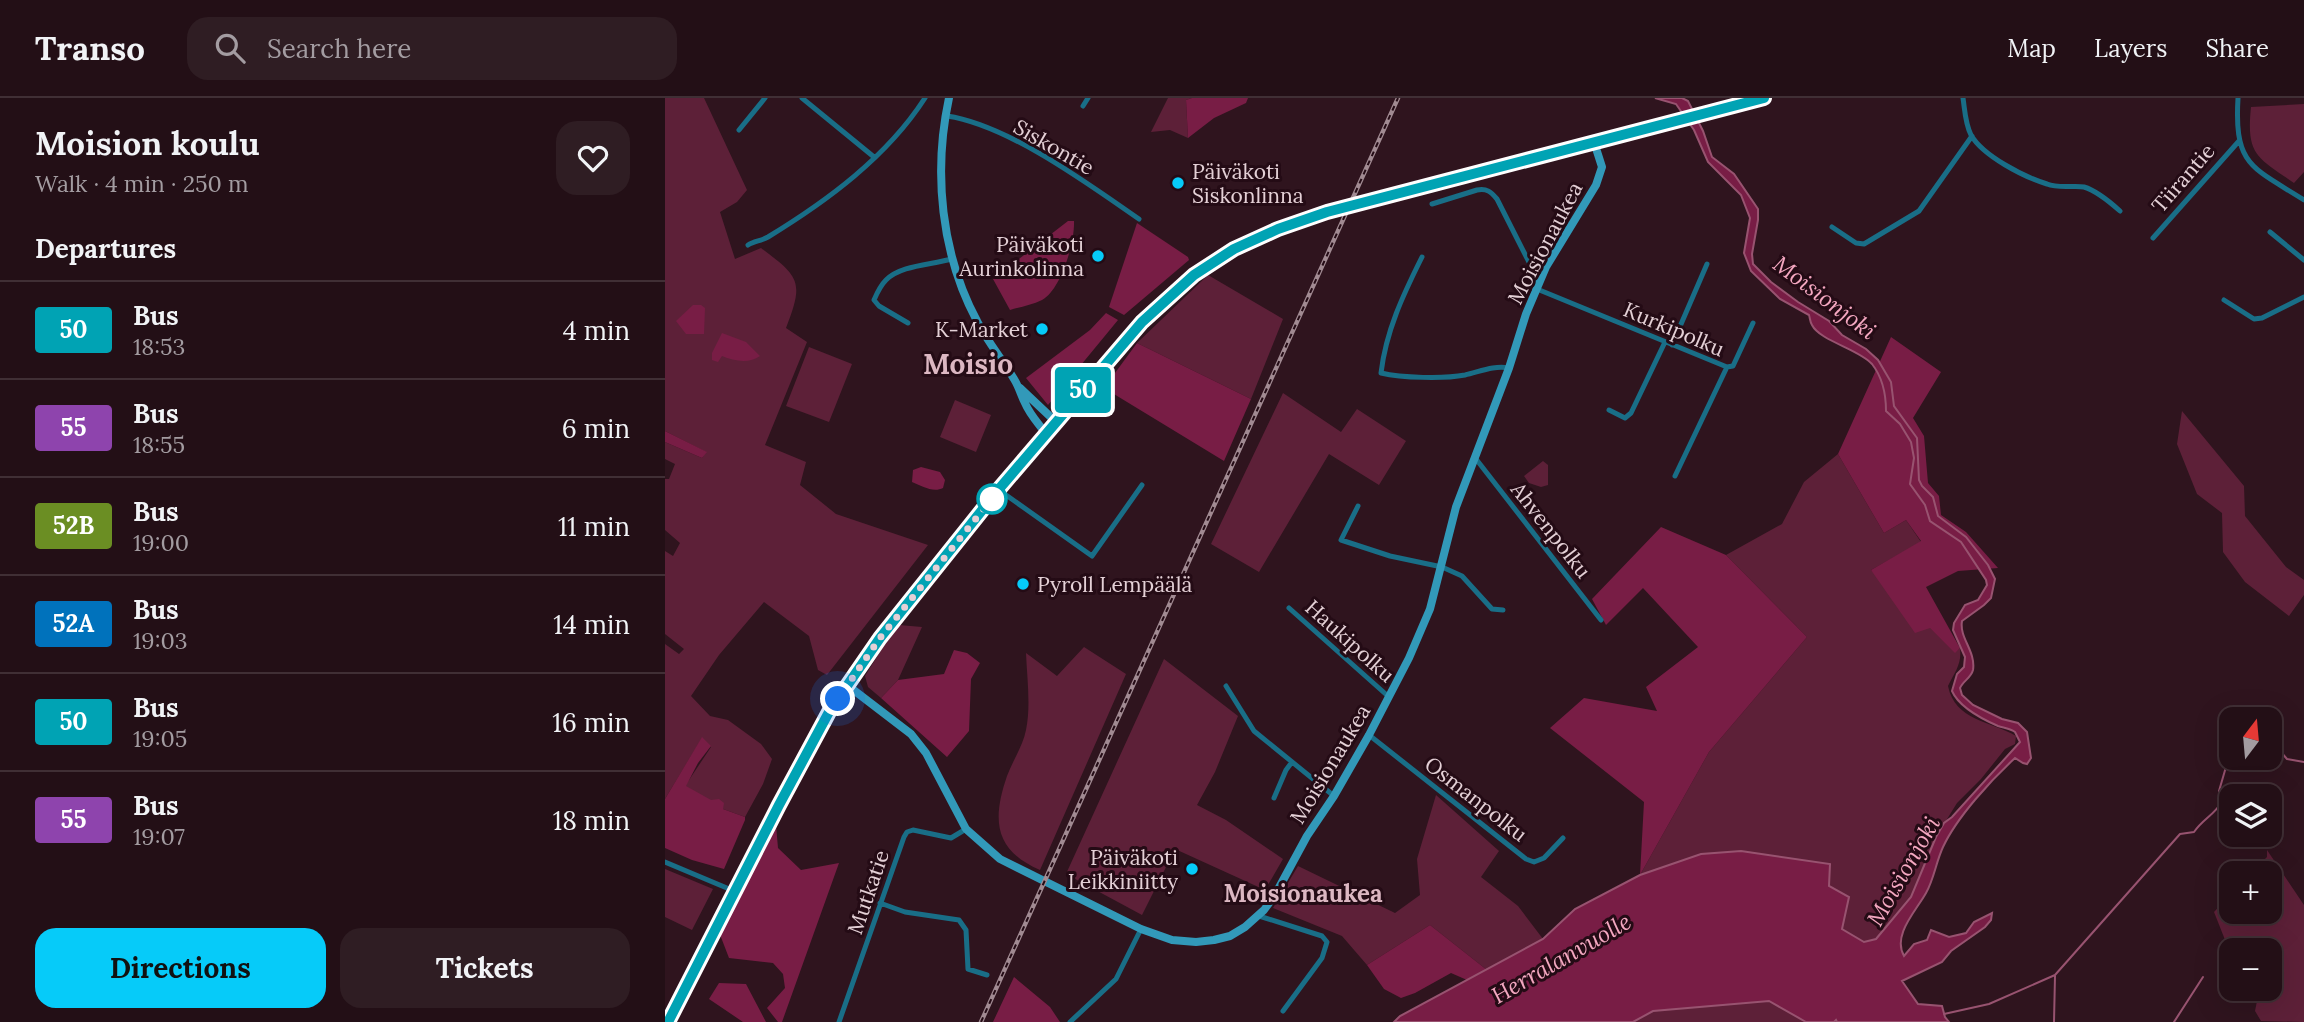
<!DOCTYPE html>
<html lang="en">
<head>
<meta charset="utf-8">
<style>
	body { margin:0; font-family:Lora,serif; background:#2f1d23; color:#f1f3f6; height:100vh; display:flex; flex-direction:column; font-size:26px; white-space:nowrap }
	* { box-sizing:border-box; margin:0 }
	p { font-size:23px; color:#a39ca1 }
	.icon { flex:none; width:38px; height:38px; fill:none; stroke:currentColor; stroke-width:2; stroke-linecap:round; stroke-linejoin:round }
	.map { position:relative; flex:1; overflow:hidden }
	.panel { display:flex; flex-direction:column; background:#230f16; width:665px }
	.panel>* { flex:none }
	.badge { padding:0 14px; border-radius:5px; font-size:24px; line-height:46px }
	.needle { width:46px; rotate:16deg }
	.fabs { position:absolute; left:1554px; top:609px; display:grid; gap:14px }
	.fabs a { display:grid; place-items:center; width:63px; height:63px; border-radius:14px; background:#230f16; box-shadow:0 7px 28px #0002,0 0 0 2px #402f35; font-size:35px }
	.you { position:absolute; width:35px; height:35px; margin:-18px; border:5px solid #fff; border-radius:50%; background:#1a73e8; box-shadow:0 0 0 10px #1a73e833 }
	.map>.badge { position:absolute; translate:-50% -50%; box-shadow:0 0 0 4px #fff }
	h2 { padding:0 35px; font-size:26px; line-height:63px }
	.round { display:grid; place-items:center; flex:none; width:74px; height:74px; border-radius:21px; background:#2f1d23 }
	.overview { display:flex; align-items:center; justify-content:space-between; height:119px; padding:0 35px }
	h1 { font-size:33px; font-weight:700; line-height:52px }
	.primary-button { display:flex; gap:14px; margin-top:auto; padding:14px 35px }
	.primary-button a { flex:1; height:80px; border-radius:21px; background:#06cbf9; color:#111; font-size:28px; font-weight:700; line-height:80px; text-align:center }
	.primary-button a+a { background:#2f1d23; color:#f1f3f6 }
	ul { padding:0; list-style:none }
	li { display:flex; align-items:center; gap:21px; height:98px; padding:0 35px; border-top:2px solid #402f35 }
	li div { flex:1 }
	li b { display:block; font-size:26px }
	li em { font-style:normal }
	li .badge { min-width:77px; font-weight:700; text-align:center }
	header { display:flex; align-items:center; gap:42px; box-sizing:border-box; height:98px; padding:0 35px; background:#230f16; border-bottom:2px solid #402f35 }
	header strong { font-size:33px }
	nav { display:flex; gap:38px; margin-inline-start:auto; font-size:24px }
	.search { width:490px; height:63px; background:#2f1d23; display:flex; align-items:center; gap:18px; box-sizing:border-box; padding:0 24px; border-radius:21px; color:#a39ca1; font-size:26px }
	main { display:flex; flex:1; min-height:0 }
	.map>svg:first-child { display:block }
</style>
</head>
<body>
<header>
<strong>Transo</strong>
<div class="search"><svg class="icon" aria-label="search" viewBox="0 0 24 24"><circle cx="10" cy="10" r="6"/><path d="M15 15l6 6"/></svg>Search here</div>
<nav><a>Map</a><a>Layers</a><a>Share</a></nav>
</header>
<main>
<section class="panel">
<div class="overview"><div><h1>Moision koulu</h1><p>Walk · 4 min · 250 m</p></div><a class="round"><svg class="icon" aria-label="heart" viewBox="0 0 24 24"><path d="M12 20l-8-8c-3-5 5-10 8-4 3-6 11-1 8 4z"/></svg></a></div>
<h2>Departures</h2>
<ul>
<li><span class="badge" style="background:#00a3b4;color:#fff">50</span><div><b>Bus</b><p>18:53</p></div><em>4 min</em></li>
<li><span class="badge" style="background:#8e44ad;color:#fff">55</span><div><b>Bus</b><p>18:55</p></div><em>6 min</em></li>
<li><span class="badge" style="background:#6b8e23;color:#fff">52B</span><div><b>Bus</b><p>19:00</p></div><em>11 min</em></li>
<li><span class="badge" style="background:#0072bc;color:#fff">52A</span><div><b>Bus</b><p>19:03</p></div><em>14 min</em></li>
<li><span class="badge" style="background:#00a3b4;color:#fff">50</span><div><b>Bus</b><p>19:05</p></div><em>16 min</em></li>
<li><span class="badge" style="background:#8e44ad;color:#fff">55</span><div><b>Bus</b><p>19:07</p></div><em>18 min</em></li>
</ul>
<div class="primary-button"><a>Directions</a><a>Tickets</a></div>
</section>
<div class="map">
<svg width="1639" height="924" viewBox="0 0 1639 924">
	<rect width="100%" height="100%" fill="#2f141e"/>
	<!-- green -->
	<path fill="#5d2038" d="M 0,0 L 39,0 L 82,92 L 72,104 L 55,114 L 70,161 L 96,150 C 135,179 139,184 121,230 L 142,244 L 100,347 L 141,364 L 135,387 L 171,416 L 263,447 L 162,577 L 153,572 L 144,538 L 99,504 L 54,557 L 26,598 L 45,618 L 63,622 L 96,646 L 107,661 L 98,686 L 80,719 L 58,711 L 20,688 L 46,649 L 37,640 L 0,701 L 0,546 L 14,556 L 19,551 L 0,536 L 0,453 L 8,458 L 15,445 L 0,432 L 0,381 L 4,381 L 10,366 L 0,361 L 0,344 L 37,360 L 41,354 L 0,333 Z
		M 503,0 L 527,0 L 521,2 L 523,40 L 505,32 L 486,34 Z
		M 1639,6 L 1639,74 L 1629,85 C 1592,59 1581,57 1586,9 Z
		M 543,177 L 618,221 L 586,301 L 472,245 Z
		M 144,249 L 187,266 L 164,324 L 121,308 Z
		M 618,295 L 676,334 L 692,311 L 741,343 L 714,387 L 664,356 L 594,474 L 546,446 Z
		M 290,302 L 326,317 L 311,354 L 275,339 Z
		M 1517,313 L 1579,388 L 1580,418 L 1621,469 L 1639,482 L 1639,497 L 1624,518 L 1580,484 L 1558,454 L 1557,415 L 1532,396 L 1512,346 Z
		M 1173,356 L 1219,435 L 1241,422 L 1256,444 L 1206,472 L 1290,554 L 1295,550 C 1297,566 1290,574 1283,588 C 1290,623 1326,623 1351,638 L 1350,646 L 1340,651 L 1316,681 L 1292,705 L 1271,739 L 1246,799 L 1211,841 L 1199,844 L 1177,831 L 1184,799 L 1164,788 L 1165,766 L 1076,753 L 1036,756 L 975,777 L 1044,654 L 1142,539 L 1061,457 L 1117,426 L 1139,384 Z
		M 878,363 L 883,367 L 883,387 L 876,389 L 864,385 L 859,378 Z
		M 234,527 L 257,529 L 233,582 L 216,600 L 203,589 L 200,578 L 228,533 Z
		M 419,549 L 461,576 L 375,772 C 329,752 327,722 342,678 C 348,662 358,648 361,632 C 366,608 362,580 361,555 L 392,578 Z
		M 499,561 L 573,618 L 550,674 L 532,707 L 561,722 L 618,761 L 600,792 L 510,751 L 477,817 L 401,776 Z
		M 771,697 L 834,753 L 816,779 L 853,808 L 878,841 L 822,872 L 765,827 L 702,867 L 677,838 L 608,810 L 633,768 L 730,815 L 755,797 L 752,761 Z
		M 1602,752 L 1639,807 L 1639,924 L 1596,923 L 1590,913 L 1592,903 L 1587,891 L 1605,891 L 1605,852 L 1566,852 L 1566,857 L 1549,814 L 1566,796 L 1566,814 L 1605,814 L 1605,775 L 1586,775 L 1602,759 Z
		M 0,771 L 48,791 L 27,832 L 0,819 Z
		M 1104,903 L 1141,924 L 968,924 L 988,913 Z"/>
	<!-- forest -->
	<path fill="#781d45" d="M 527,0 L 583,0 L 581,5 L 549,20 L 523,40 L 521,2 Z
		M 403,123 L 409,123 C 410,144 396,192 377,202 C 367,207 355,209 345,212 L 328,181 Z
		M 472,125 L 523,159 L 524,162 L 459,217 L 444,209 Z
		M 28,207 L 36,207 L 40,210 L 39,236 L 21,236 L 11,223 Z
		M 441,215 L 453,222 L 383,307 L 361,280 L 425,232 Z
		M 57,235 L 81,244 L 95,258 C 84,266 69,263 57,258 L 53,264 L 47,262 L 47,255 Z
		M 1226,239 L 1276,274 L 1248,320 L 1259,338 L 1263,385 L 1274,398 L 1276,417 L 1301,434 L 1333,470 L 1293,473 L 1261,489 L 1295,550 L 1290,555 L 1265,530 L 1250,535 L 1206,472 L 1256,443 L 1241,422 L 1219,435 L 1173,356 Z
		M 472,245 L 586,301 L 559,363 L 439,290 Z
		M 0,333 L 42,354 L 37,360 L 0,344 Z
		M 256,369 L 275,374 L 280,382 L 278,390 C 268,395 257,388 247,384 L 248,372 Z
		M 996,429 L 1061,457 L 1142,539 L 1044,654 L 975,777 L 979,704 L 885,630 L 919,600 L 992,613 L 981,589 L 1033,549 L 978,490 L 941,527 L 927,501 Z
		M 289,552 L 302,555 L 315,565 L 306,581 L 304,633 L 282,659 L 216,600 L 233,582 L 279,576 Z
		M 37,639 L 46,648 L 33,665 L 21,688 L 46,702 L 54,701 L 59,705 L 58,711 L 80,719 L 80,722 L 59,771 L 27,762 L 0,750 L 0,701 Z
		M 111,727 L 113,750 L 136,772 L 174,765 L 117,924 L 113,924 L 102,910 L 120,890 L 118,876 L 108,865 L 64,860 L 54,834 Z
		M 765,827 L 822,872 L 802,882 L 786,875 L 750,895 L 736,900 L 719,891 L 702,867 Z
		M 349,879 L 385,909 L 395,924 L 328,924 Z
		M 54,885 L 81,886 L 101,924 L 78,924 L 44,901 Z"/>
	<!-- water -->
	<path fill="#781d45" stroke="#985370" stroke-width="2" d="M 990,0 L 1017,0 L 1023,3 L 1038,33 L 1047,59 L 1069,76 L 1093,111 L 1093,122 L 1087,156 L 1088,166 L 1106,184 L 1133,204 L 1164,223 L 1177,237 L 1201,251 L 1213,262 L 1226,284 L 1229,308 L 1252,340 L 1254,382 L 1257,388 L 1268,399 L 1273,418 L 1301,439 L 1323,467 L 1330,481 L 1326,500 L 1319,507 L 1297,523 C 1294,540 1311,553 1308,572 C 1306,580 1298,583 1295,590 L 1297,597 L 1308,607 L 1337,621 L 1353,625 L 1362,634 L 1366,660 L 1362,666 L 1358,665 L 1350,660 C 1326,682 1292,719 1278,749 C 1271,764 1269,781 1261,795 C 1251,813 1227,837 1239,858 L 1249,846 L 1262,842 L 1266,832 L 1284,839 L 1301,835 L 1309,824 L 1327,815 L 1326,822 L 1320,829 L 1286,853 L 1277,864 L 1237,883 L 1253,906 L 1277,908 L 1280,919 L 1284,924 L 1172,924 L 1171,922 L 1169,924 L 1141,924 L 1104,903 L 988,913 L 968,924 L 729,924 L 735,918 L 878,841 L 910,811 L 975,777 L 1036,756 L 1076,753 L 1165,766 L 1164,788 L 1184,799 L 1177,831 L 1199,844 L 1211,841 L 1246,799 L 1271,739 L 1279,725 L 1287,719 L 1355,644 L 1350,634 C 1344,630 1339,630 1333,628 C 1317,621 1294,609 1287,593 L 1292,576 L 1299,569 L 1300,559 L 1288,532 L 1289,525 L 1300,507 L 1313,502 L 1322,487 L 1321,482 L 1296,444 L 1265,423 L 1260,407 L 1245,386 L 1249,360 L 1246,344 L 1235,326 L 1221,313 C 1221,296 1218,280 1207,266 C 1194,251 1155,243 1147,227 C 1145,224 1145,220 1144,217 L 1115,201 L 1086,173 L 1079,155 L 1085,120 L 1076,97 L 1043,64 L 1029,32 L 1011,6 Z"/>
	<g fill="none" stroke-linecap="round" stroke-linejoin="round">
		<!-- stream -->
		<path stroke="#985370" stroke-width="2" d="M 1605,647 L 1615,653 L 1622,661 L 1639,664
			M 1279,916 L 1324,906 L 1390,877 L 1515,736 L 1529,734 C 1538,721 1549,717 1556,705 L 1554,693 L 1563,662 L 1566,660
			M 1389,924 L 1390,878
			M 1509,924 L 1538,879"/>
		<!-- street -->
		<path stroke="#196e87" stroke-width="5" d="M 137,0 L 209,59
			M 1298,0 C 1300,13 1300,25 1306,37 C 1318,58 1359,79 1382,86 C 1394,91 1410,87 1419,89 C 1432,93 1445,104 1455,113
			M 1573,0 C 1569,68 1587,69 1639,102
			M 418,8 L 423,0
			M 282,18 C 343,27 422,85 474,121
			M 74,32 L 100,0
			M 767,106 L 812,92 C 822,90 826,94 832,101 L 871,178 L 872,191 L 1062,269
			M 1167,129 L 1191,145 L 1199,146 L 1254,113 L 1307,38
			M 1605,134 L 1639,162
			M 1488,140 L 1574,43
			M 83,147 C 89,143 96,143 103,139 C 162,103 222,59 260,0
			M 757,159 C 738,197 721,233 716,275 C 737,280 779,281 800,277 C 814,274 829,267 844,270
			M 1559,202 L 1589,221 L 1597,220 L 1639,199
			M 243,225 L 214,208 L 209,202 C 212,195 215,188 221,182 C 236,167 266,167 286,161
			M 1007,247 L 1042,166
			M 1062,269 L 1068,268 L 1088,225
			M 944,312 L 960,320 L 966,315 L 1000,244
			M 811,361 L 936,522
			M 1010,378 L 1062,269
			M 334,392 L 427,458 L 477,387
			M 693,408 L 676,442 L 725,458 L 777,469 L 797,478 L 827,511 L 838,512
			M 624,510 L 724,599
			M 561,588 L 589,633 L 669,698
			M 704,637 L 861,761 L 869,764 L 879,760 L 898,740
			M 609,700 L 621,672 L 627,664
			M 0,764 L 69,793
			M 215,805 L 240,814 L 294,822 L 301,832 L 303,871 L 322,877
			M 594,818 L 657,838 L 662,844 L 657,860 L 618,913
			M 174,924 L 239,739 L 242,734 L 248,732 L 286,740 L 301,731
			M 405,924 L 451,881 L 476,831"/>
		<!-- secondary -->
		<path stroke="#3299b9" stroke-width="8" d="M 284,0 C 268,74 276,156 312,223 C 322,243 337,261 349,281 C 354,289 356,297 360,305 C 365,317 374,326 381,336
			M 719,99 L 1099,0
			M 355,290 L 391,324
			M 182,587 L 246,636 L 261,655 L 301,731 L 335,761 L 476,831 L 507,842 L 531,844 L 549,842 L 565,838 L 580,829 L 599,812 L 610,797 L 642,738 L 669,698 L 704,637 L 744,560 L 765,511 L 791,409 L 844,270 L 861,216 L 881,169 L 931,87 L 937,69 L 929,44
			M 3,924 L 148,642 L 215,539 L 334,392 L 476,224 L 502,200 L 545,165 L 613,131 L 662,114"/>
		<defs>
			<path id="rail" d="M 316,924 L 733,0"/>
		</defs>
		<!-- rail casing -->
		<use href="#rail" stroke="#a18a92" stroke-width="4.5"/>
		<!-- rail -->
		<use href="#rail" stroke="#240b15" stroke-width="2" stroke-dasharray="5" stroke-linecap="butt"/>
		<!-- secondary-bridge -->
		<path stroke="#3299b9" stroke-width="8" d="M 662,114 L 719,99"/>
	</g>
	<g fill="none" stroke-linecap="round" stroke-linejoin="round">
		<defs>
			<path id="line" d="M 3,924 L 114,707 L 164,614 L 215,540 L 334,391 L 477,224 L 529,177 L 569,151 L 613,131 L 662,114 L 1099,0"/>
		</defs>
		<!-- line casing -->
		<use href="#line" stroke="#fff" stroke-width="16"/>
		<!-- line -->
		<use href="#line" stroke="#00a3b4" stroke-width="10"/>
		<!-- walk -->
		<path stroke="#e4d0d6" stroke-width="7" stroke-dasharray="0 12.6" d="M 173,601 L 215,540 L 329,398 L 327,401"/>
	</g>
	<!-- markers -->
	<g fill="#06cbf9" stroke="#240b15" stroke-width="2.5">
		<circle cx="513" cy="85" r="7"/>
		<circle cx="433" cy="158" r="7"/>
		<circle cx="377" cy="231" r="7"/>
		<circle cx="358" cy="486" r="7"/>
		<circle cx="527" cy="771" r="7"/>
	</g>
	<circle fill="#fff" stroke="#00a3b4" stroke-width="3.5" cx="327" cy="401" r="14"/>
	<g text-anchor="middle" dominant-baseline="central" stroke-width="6" stroke-linejoin="round" paint-order="stroke">
		<!-- street labels -->
		<g font-size="21" fill="#e4d0d6" stroke="#240b15">
			<text transform="translate(389 49) rotate(30)">Siskontie</text>
			<text transform="translate(1518 80) rotate(-49)">Tiirantie</text>
			<text transform="translate(880 145) rotate(-62)">Moisionaukea</text>
			<text transform="translate(1009 231) rotate(23)">Kurkipolku</text>
			<text transform="translate(886 432) rotate(52)">Ahvenpolku</text>
			<text transform="translate(685 543) rotate(42)">Haukipolku</text>
			<text transform="translate(665 666) rotate(-59)">Moisionaukea</text>
			<text transform="translate(811 701) rotate(38)">Osmanpolku</text>
			<text transform="translate(203 794) rotate(-71)">Mutkatie</text>
		</g>
		<!-- poi labels -->
		<g font-size="21" fill="#e4d0d6" stroke="#240b15" text-anchor="end">
			<text x="527" y="73" text-anchor="start">Päiväkoti<tspan x="527" dy="24">Siskonlinna</tspan></text>
			<text x="419" y="146">Päiväkoti<tspan x="419" dy="24">Aurinkolinna</tspan></text>
			<text x="363" y="231">K-Market</text>
			<text x="372" y="486" text-anchor="start">Pyroll Lempäälä</text>
			<text x="513" y="759">Päiväkoti<tspan x="513" dy="24">Leikkiniitty</tspan></text>
		</g>
		<!-- water labels -->
		<g font-size="23" font-style="italic" fill="#f4a7c0" stroke="#240b15">
			<text transform="translate(1160 199) rotate(37)">Moisionjoki</text>
			<text transform="translate(1238 773) rotate(-60)">Moisionjoki</text>
			<text transform="translate(896 860) rotate(-30)">Herralanvuolle</text>
		</g>
		<!-- quarter labels -->
		<g font-size="24" font-weight="bold" fill="#dcb7c2" stroke="#240b15">
			<text x="638" y="795">Moisionaukea</text>
		</g>
		<!-- district labels -->
		<g font-size="28" font-weight="bold" fill="#dcb7c2" stroke="#240b15">
			<text x="303" y="266">Moisio</text>
		</g>
	</g>
</svg>
<div class="fabs">
<a><svg class="needle" viewBox="-14 -14 28 28"><path d="M0-13l5 13h-10z" fill="#e53935"/><path d="M0 13l5-13h-10z" fill="#a39ca1"/></svg></a>
<a><svg class="icon" aria-label="layers" viewBox="0 0 24 24"><path d="M12 4l9 5-9 5-9-5zM3 14l9 5 9-5"/></svg></a>
<a>+</a>
<a>−</a>
</div>
<div class="you" style="left:173px;top:601px"></div>
<b class="badge" style="left:418px;top:292px;background:#00a3b4;color:#fff">50</b>
</div>
</main>
</body>
</html>
